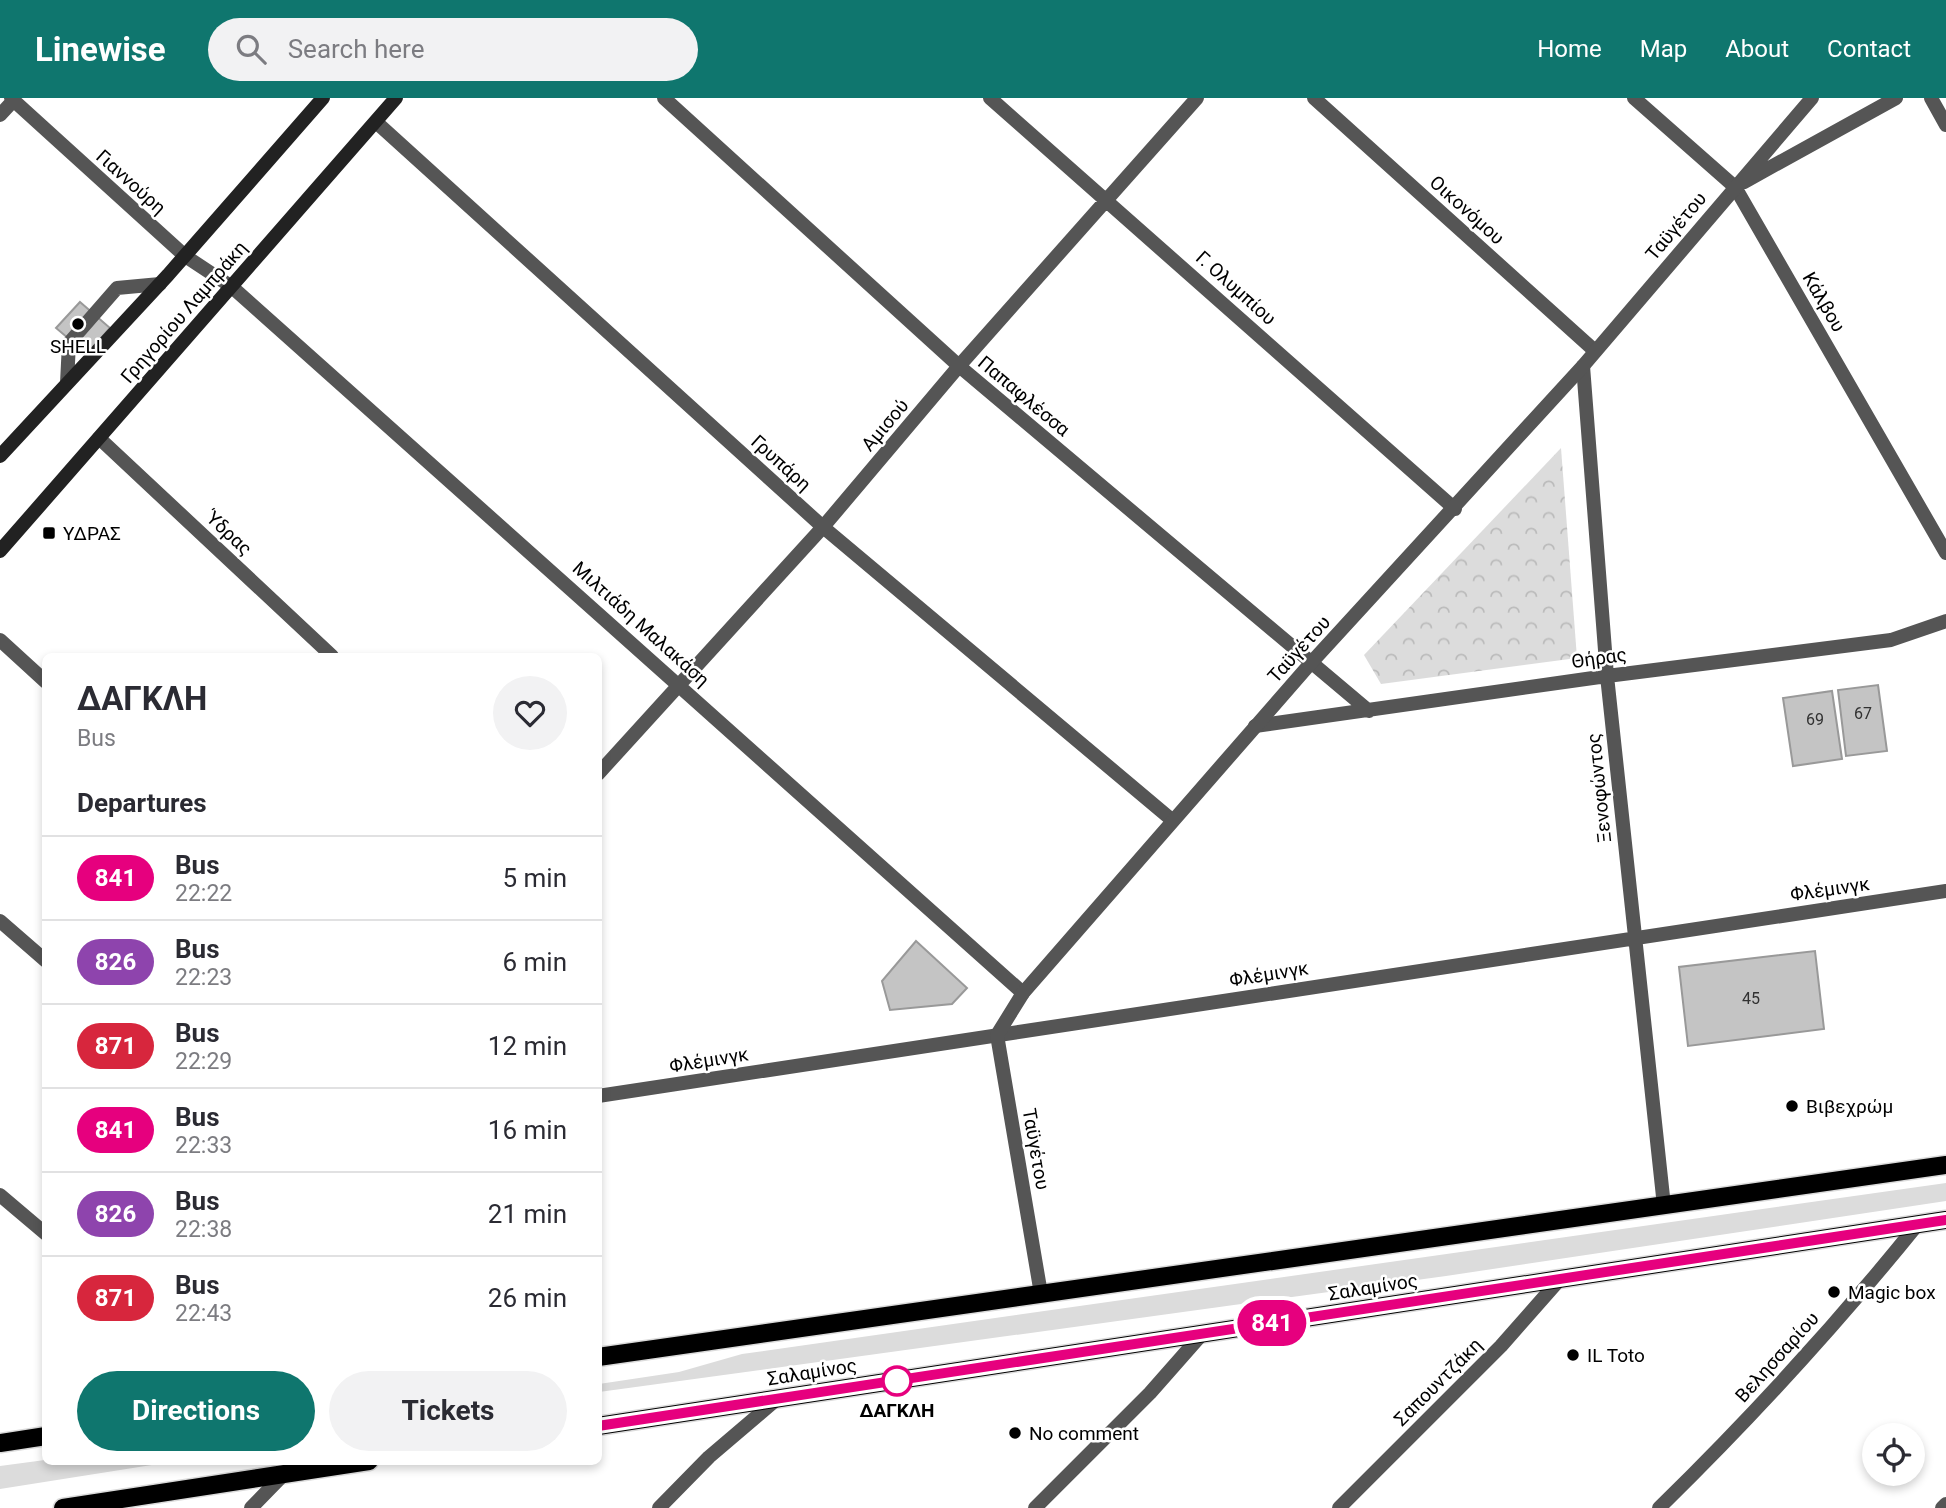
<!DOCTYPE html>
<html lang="en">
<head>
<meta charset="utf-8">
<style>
	body { margin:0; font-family:Roboto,sans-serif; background:#f2f2f3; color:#2b2b33; height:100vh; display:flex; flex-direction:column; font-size:26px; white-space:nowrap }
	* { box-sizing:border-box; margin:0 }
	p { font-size:23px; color:#7c7c81 }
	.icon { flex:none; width:38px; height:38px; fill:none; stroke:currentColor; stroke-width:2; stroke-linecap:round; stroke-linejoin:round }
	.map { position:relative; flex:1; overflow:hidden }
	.drawer { position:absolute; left:42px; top:555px; width:560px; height:812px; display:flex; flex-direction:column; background:#fff; border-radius:10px; box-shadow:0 4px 10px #0003 }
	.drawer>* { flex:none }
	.badge { padding:0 14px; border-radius:23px; font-size:24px; line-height:46px }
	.buttons { position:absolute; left:1862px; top:1325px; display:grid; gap:14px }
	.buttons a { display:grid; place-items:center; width:63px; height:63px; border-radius:50%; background:#fff; box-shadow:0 4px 10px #0003; font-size:35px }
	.map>.badge { position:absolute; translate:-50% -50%; box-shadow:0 0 0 4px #fff }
	h2 { padding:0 35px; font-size:26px; line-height:63px }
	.round { display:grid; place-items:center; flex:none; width:74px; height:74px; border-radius:37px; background:#f2f2f3 }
	.summary { display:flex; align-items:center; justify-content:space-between; height:119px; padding:0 35px }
	h1 { font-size:33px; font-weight:700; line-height:52px }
	.button { display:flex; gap:14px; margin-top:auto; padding:14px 35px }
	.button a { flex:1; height:80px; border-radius:42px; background:#0f766e; color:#fff; font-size:28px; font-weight:700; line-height:80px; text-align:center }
	.button a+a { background:#f2f2f3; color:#2b2b33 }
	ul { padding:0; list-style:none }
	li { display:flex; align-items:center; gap:21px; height:84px; padding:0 35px; border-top:2px solid #e1e1e2 }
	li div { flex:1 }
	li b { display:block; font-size:26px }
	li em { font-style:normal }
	li .badge { min-width:77px; font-weight:700; text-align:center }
	header { display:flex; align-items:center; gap:42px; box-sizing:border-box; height:98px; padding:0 35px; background:#0f766e; color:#fff }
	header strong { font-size:33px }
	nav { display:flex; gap:38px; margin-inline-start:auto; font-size:24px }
	.search { width:490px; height:63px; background:#f2f2f3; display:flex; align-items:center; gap:18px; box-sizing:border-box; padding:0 24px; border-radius:38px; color:#7c7c81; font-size:26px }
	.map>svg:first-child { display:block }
</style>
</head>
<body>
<header>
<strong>Linewise</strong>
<div class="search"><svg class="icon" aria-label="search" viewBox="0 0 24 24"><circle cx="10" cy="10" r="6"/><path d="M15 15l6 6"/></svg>Search here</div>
<nav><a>Home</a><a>Map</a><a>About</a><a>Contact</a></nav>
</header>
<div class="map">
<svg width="1946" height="1410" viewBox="0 0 1946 1410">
	<defs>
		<pattern id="park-crowns" width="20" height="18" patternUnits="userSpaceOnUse" patternTransform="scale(1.75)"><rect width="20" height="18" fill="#dcdcdc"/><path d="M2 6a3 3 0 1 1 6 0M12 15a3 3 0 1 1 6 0" fill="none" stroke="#bbb"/></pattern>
	</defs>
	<rect width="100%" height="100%" fill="#fff"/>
	<!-- grass -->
	<path fill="#dcdcdc" d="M 1946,1085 L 1946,1103 L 1446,1178 L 599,1294 L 599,1286 L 679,1274 L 742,1256 Z
		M 45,1362 L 46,1363 L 177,1363 L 0,1391 L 0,1368 Z"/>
	<!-- park -->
	<path fill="url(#park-crowns)" d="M 1561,350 L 1577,560 L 1381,586 L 1364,557 Z"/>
	<!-- building -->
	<path fill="#c4c4c4" stroke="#999" stroke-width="2" d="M 80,204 L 110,230 L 87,256 L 56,230 Z
		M 1878,587 L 1887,653 L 1846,658 L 1838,592 Z
		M 1832,593 L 1842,661 L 1793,668 L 1783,600 Z
		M 916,843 L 967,890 L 952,906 L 890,912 L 882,883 Z
		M 1815,853 L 1824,931 L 1688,948 L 1679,869 Z"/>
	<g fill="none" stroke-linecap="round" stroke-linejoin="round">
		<defs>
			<path id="primary" d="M 598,1259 L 1946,1067
				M 598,1328 L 1946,1122
				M 0,1345 L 46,1338
				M 63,1410 L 369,1363"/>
		</defs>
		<!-- primary casing -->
		<use href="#primary" stroke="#dbdbdb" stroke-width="21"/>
		<!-- service -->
		<path stroke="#555" stroke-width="14" d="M 67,285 L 69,245 L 117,190 L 160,186"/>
		<!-- minor -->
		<path stroke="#555" stroke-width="14" d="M 11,0 L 185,158 L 232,189 L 1023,895
			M 664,0 L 959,268 L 1369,613
			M 990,0 L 1455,411
			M 1314,0 L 1595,253
			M 1634,0 L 1735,89 L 1946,455
			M 1931,0 L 1946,27
			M 0,17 L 13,3
			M 376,24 L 823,429 L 1172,722
			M 1583,268 L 1607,578 L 1664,1108
			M 99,340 L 332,558
			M 0,542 L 46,584
			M 1255,628 L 1607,578 L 1891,542 L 1946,523
			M 598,676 L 823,429 L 959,268 L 1197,0
			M 0,823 L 46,863
			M 598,998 L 1946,793
			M 0,1097 L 46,1136
			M 251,1410 L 284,1376
			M 659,1410 L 709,1359 L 777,1301
			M 1035,1410 L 1150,1295 L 1202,1236
			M 1339,1410 L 1501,1248 L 1560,1181
			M 1659,1410 C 1750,1321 1837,1226 1917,1127
			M 1942,1410 L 1946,1406"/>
		<!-- tertiary -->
		<path stroke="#555" stroke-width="14" d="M 1744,84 L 1896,0
			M 1041,1196 L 997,937 L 1023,895 L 1310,566 L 1583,268 L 1812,0"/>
		<!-- secondary -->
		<path stroke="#222" stroke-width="14" d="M 0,358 L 168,177 L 323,0
			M 0,453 L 396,0"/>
		<!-- primary -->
		<use href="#primary" stroke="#000" stroke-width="18"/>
	</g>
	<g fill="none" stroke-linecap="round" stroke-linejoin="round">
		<defs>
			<path id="line" d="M 598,1328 L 1946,1122"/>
		</defs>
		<!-- line casing -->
		<use href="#line" stroke="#fff" stroke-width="16"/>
		<!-- line -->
		<use href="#line" stroke="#e6007e" stroke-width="10"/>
	</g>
	<!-- markers -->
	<g fill="#000" stroke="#fff" stroke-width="2.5">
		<circle cx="78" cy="226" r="7"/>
		<rect x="42" y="428" width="14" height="14" rx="3.5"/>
		<circle cx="1792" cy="1008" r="7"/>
		<circle cx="1834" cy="1194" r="7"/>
		<circle cx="1573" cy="1257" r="7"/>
		<circle cx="1015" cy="1335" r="7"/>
	</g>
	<circle fill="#fff" stroke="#e6007e" stroke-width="3.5" cx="897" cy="1283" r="14"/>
	<g text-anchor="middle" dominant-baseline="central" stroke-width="5" stroke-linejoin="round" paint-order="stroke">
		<!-- number labels -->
		<g font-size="16" fill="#313131">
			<text x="1863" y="615">67</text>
			<text x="1815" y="621">69</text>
			<text x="1751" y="900">45</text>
		</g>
		<!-- street labels -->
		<g font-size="19" fill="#000" stroke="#fff">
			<text transform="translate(131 84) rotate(42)">Γιαννούρη</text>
			<text transform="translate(1467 112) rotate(42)">Οικονόμου</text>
			<text transform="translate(1676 128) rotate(-50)">Ταϋγέτου</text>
			<text transform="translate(1236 190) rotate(42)">Γ. Ολυμπίου</text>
			<text transform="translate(1824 204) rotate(60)">Κάλβου</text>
			<text transform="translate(184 214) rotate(-49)">Γρηγορίου Λαμπράκη</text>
			<text transform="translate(1024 298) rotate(40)">Παπαφλέσσα</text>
			<text transform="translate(885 327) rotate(-50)">Αμισού</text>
			<text transform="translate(781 365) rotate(42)">Γρυπάρη</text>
			<text transform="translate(229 435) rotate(43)">Ύδρας</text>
			<text transform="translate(641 526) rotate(42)">Μιλτιάδη Μαλακάση</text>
			<text transform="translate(1299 551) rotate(-48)">Ταϋγέτου</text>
			<text transform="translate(1599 560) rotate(-8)">Θήρας</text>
			<text transform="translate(1599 690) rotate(-96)">Ξενοφώντος</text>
			<text transform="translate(1830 791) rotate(-8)">Φλέμινγκ</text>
			<text transform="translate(1269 876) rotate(-9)">Φλέμινγκ</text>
			<text transform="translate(709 962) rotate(-9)">Φλέμινγκ</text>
			<text transform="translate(1036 1051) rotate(80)">Ταϋγέτου</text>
			<text transform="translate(1373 1189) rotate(-9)">Σαλαμίνος</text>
			<text transform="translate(1777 1259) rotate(-48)">Βελησσαρίου</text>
			<text transform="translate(812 1274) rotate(-9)">Σαλαμίνος</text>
			<text transform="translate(1438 1284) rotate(-45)">Σαπουντζάκη</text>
		</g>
		<!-- poi labels -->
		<g font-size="19" fill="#000" stroke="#fff" text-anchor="start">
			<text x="78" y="248" text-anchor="middle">SHELL</text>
			<text x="63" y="435">ΥΔΡΑΣ</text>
			<text x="1806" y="1008">Βιβεχρώμ</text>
			<text x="1848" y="1194">Magic box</text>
			<text x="1587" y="1257">IL Toto</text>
			<text x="1029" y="1335">No comment</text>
		</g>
		<!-- stop labels -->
		<g font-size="19" font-weight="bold" fill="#000" stroke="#fff">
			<text x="897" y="1312">ΔΑΓΚΛΗ</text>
		</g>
	</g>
</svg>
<div class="buttons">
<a><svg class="icon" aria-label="locate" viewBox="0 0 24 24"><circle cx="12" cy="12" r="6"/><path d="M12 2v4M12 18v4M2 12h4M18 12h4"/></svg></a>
</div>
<b class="badge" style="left:1272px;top:1225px;background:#e6007e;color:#fff">841</b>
<section class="drawer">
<div class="summary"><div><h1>ΔΑΓΚΛΗ</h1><p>Bus</p></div><a class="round"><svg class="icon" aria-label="heart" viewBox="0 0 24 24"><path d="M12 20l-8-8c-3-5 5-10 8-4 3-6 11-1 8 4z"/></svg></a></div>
<h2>Departures</h2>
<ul>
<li><span class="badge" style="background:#e6007e;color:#fff">841</span><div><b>Bus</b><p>22:22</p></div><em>5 min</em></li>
<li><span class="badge" style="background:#8e44ad;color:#fff">826</span><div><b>Bus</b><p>22:23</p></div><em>6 min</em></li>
<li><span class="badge" style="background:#d7263d;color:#fff">871</span><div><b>Bus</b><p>22:29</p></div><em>12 min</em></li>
<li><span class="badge" style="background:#e6007e;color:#fff">841</span><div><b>Bus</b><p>22:33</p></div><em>16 min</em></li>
<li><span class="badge" style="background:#8e44ad;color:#fff">826</span><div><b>Bus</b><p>22:38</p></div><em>21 min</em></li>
<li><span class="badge" style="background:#d7263d;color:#fff">871</span><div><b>Bus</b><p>22:43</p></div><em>26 min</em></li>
</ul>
<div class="button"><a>Directions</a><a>Tickets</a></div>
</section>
</div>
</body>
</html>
